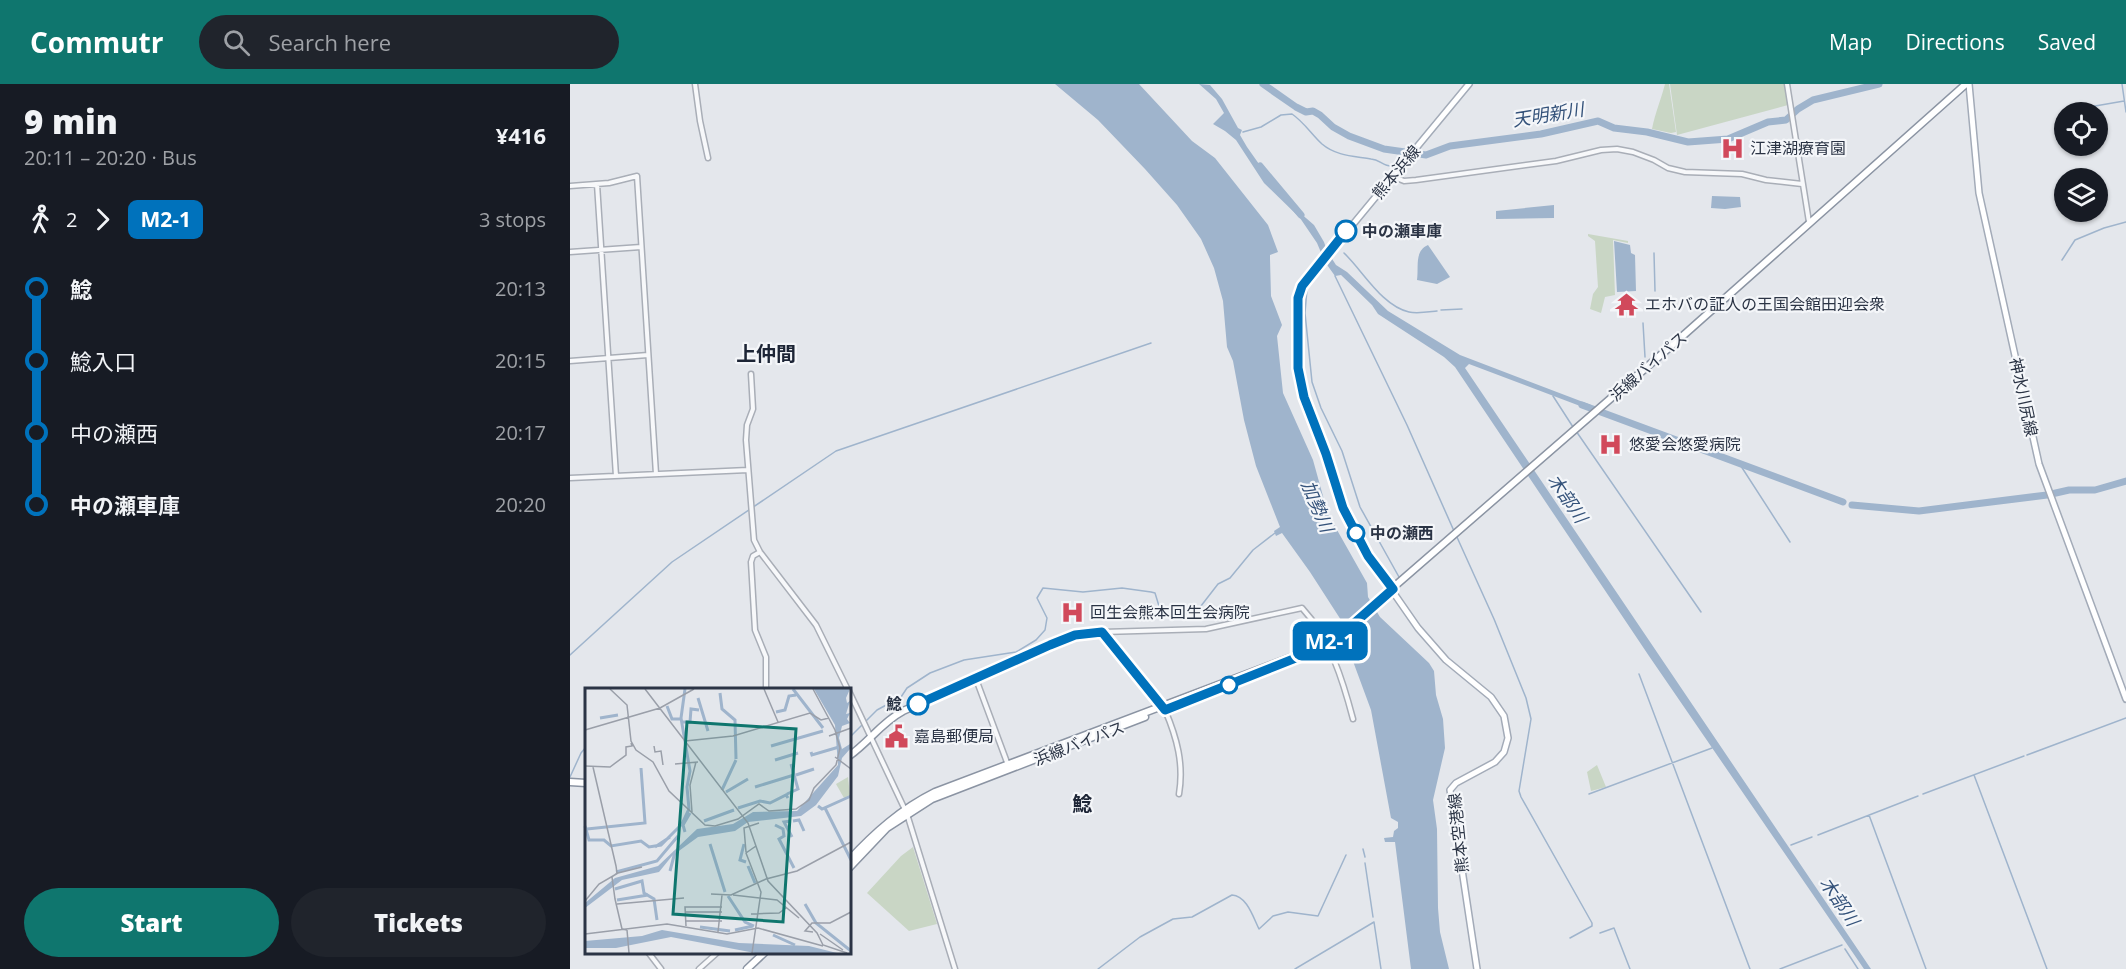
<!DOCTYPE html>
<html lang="en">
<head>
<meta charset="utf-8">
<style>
	body { margin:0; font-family:"Open Sans","Noto Sans JP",sans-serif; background:#20242c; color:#f1f3f6; height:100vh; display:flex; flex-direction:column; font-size:22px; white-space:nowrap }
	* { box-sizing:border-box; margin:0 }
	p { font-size:20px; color:#9ea1a6 }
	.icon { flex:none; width:33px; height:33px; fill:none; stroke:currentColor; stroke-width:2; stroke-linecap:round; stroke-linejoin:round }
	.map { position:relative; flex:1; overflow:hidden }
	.sheet { display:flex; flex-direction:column; background:#171b24; width:570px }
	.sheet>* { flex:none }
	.badge { padding:0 12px; border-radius:9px; font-size:21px; line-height:39px }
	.buttons { position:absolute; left:1484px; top:18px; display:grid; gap:12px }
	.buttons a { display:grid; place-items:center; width:54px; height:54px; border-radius:50%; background:#171b24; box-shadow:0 2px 4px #0004; font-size:30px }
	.map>.badge { position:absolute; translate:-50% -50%; box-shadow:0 0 0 3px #fff }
	.legs { display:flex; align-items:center; gap:9px; height:66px; padding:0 24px; font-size:20px }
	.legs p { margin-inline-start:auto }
	.overview { display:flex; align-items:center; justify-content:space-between; height:102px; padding:0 24px }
	h1 { font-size:33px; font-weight:800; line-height:45px }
	.action { display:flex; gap:12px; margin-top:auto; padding:12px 24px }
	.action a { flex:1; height:69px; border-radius:36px; background:#0f766e; color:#fff; font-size:24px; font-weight:800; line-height:69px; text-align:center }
	.action a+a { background:#20242c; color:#f1f3f6 }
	ul { padding:0 24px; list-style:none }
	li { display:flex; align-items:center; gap:21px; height:72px; font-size:22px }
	li i { display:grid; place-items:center; width:9px; height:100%; margin:0 8px; background:currentColor }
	li i::after { content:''; width:15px; height:15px; margin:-8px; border:4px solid; border-radius:50%; background:#171b24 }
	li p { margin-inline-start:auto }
	li:first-child i { background:linear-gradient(#0000 50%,currentColor 0) }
	li:last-child i { background:linear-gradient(currentColor 50%,#0000 0) }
	header { display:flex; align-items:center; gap:36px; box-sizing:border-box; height:84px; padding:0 30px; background:#0f766e; color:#fff }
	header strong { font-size:28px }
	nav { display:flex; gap:33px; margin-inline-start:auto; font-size:21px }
	.search { width:420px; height:54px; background:#20242c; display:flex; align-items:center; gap:15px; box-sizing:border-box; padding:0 21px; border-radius:33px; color:#9ea1a6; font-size:22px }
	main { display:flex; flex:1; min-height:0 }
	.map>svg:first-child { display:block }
</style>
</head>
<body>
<header>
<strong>Commutr</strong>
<div class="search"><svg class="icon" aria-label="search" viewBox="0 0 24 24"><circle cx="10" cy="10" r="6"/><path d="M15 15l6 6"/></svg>Search here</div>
<nav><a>Map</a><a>Directions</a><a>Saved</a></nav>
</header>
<main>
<section class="sheet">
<div class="overview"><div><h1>9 min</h1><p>20:11 – 20:20 · Bus</p></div><b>¥416</b></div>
<div class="legs"><svg class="icon" aria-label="walk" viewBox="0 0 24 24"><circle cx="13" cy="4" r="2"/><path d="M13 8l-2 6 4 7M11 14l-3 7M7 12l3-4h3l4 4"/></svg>2<svg class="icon" aria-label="forward" viewBox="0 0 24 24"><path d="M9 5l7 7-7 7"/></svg><b class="badge" style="background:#0072bc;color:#fff">M2-1</b><p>3 stops</p></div>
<ul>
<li><i style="color:#0072bc"></i><b>鯰</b><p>20:13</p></li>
<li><i style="color:#0072bc"></i><span>鯰入口</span><p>20:15</p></li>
<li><i style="color:#0072bc"></i><span>中の瀬西</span><p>20:17</p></li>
<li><i style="color:#0072bc"></i><b>中の瀬車庫</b><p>20:20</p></li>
</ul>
<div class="action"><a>Start</a><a>Tickets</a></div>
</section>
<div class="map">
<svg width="1556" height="885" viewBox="0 0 1556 885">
	<rect width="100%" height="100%" fill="#e4e7ec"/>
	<!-- green -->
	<path fill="#c9d6c5" d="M 1095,0 L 1099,0 L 1106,48 L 1101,49 L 1082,45 C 1085,29 1091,16 1095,0 Z
		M 1100,0 L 1215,0 L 1218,21 L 1107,51 Z
		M 1018,150 L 1058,157 L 1058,159 L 1043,156 L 1045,211 L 1035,213 L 1031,229 L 1020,225 L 1023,210 L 1028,203 L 1025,157 L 1018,152 Z
		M 1027,681 L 1036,703 L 1021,707 L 1017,688 Z
		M 343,763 L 367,840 L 339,847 L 297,809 L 331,772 Z"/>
	<!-- water -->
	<path fill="#9fb4cc" d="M 485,0 L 569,0 L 622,57 L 645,74 L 698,141 L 708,168 L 700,171 L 700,175 L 701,212 L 712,241 L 707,252 L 713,309 L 743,376 L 758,430 L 797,499 L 798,513 L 810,533 L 859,579 L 864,587 L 866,611 L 873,635 L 875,664 L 863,716 L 867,745 L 868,824 L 870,848 L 879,885 L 841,885 L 825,758 L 815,758 L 814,754 L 823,753 L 824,747 L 828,744 L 828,738 L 821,734 L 801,626 L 777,561 L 780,550 L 740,488 L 712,449 L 706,452 L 704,447 L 710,443 L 686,382 L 674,336 L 663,277 L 657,263 L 653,217 L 644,184 L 631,155 L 607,121 L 575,85 L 528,36 Z
		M 629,0 L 640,1 L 652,15 L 668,44 L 672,46 L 670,51 L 677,63 L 713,114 L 744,141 L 754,158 L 757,167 L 766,181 L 777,188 L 818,227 L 890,271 L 1021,321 L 1018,325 L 899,280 L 895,284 L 1301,885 L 1294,885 L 1079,572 L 885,283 L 874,273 L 808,230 L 802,221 L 771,191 L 765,192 L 755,178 L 747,159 L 730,134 L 694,99 L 666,56 L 655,47 L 643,40 L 654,29 L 646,15 Z
		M 1142,112 L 1170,113 L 1171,123 L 1155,125 L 1141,124 Z
		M 984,121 L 984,134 L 926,135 L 926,127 Z
		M 1044,157 L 1060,161 L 1061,169 L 1065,171 L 1066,207 L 1047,208 Z
		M 858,161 L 880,193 L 867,200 L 847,196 C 849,183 844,167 858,161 Z"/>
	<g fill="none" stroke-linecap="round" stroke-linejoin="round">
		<!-- stream -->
		<path stroke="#9fb4cc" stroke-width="1.5" d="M 1552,0 L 1556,28
			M 1502,26 L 1554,17
			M 673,48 L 691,43 L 711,31 L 722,30 C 734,38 742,51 752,60 C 766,72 784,72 801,75 C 812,76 811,83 827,82
			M 774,169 C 793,187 812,222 839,228 C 847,230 858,228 867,227
			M 1084,169 L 1085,207
			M 1492,176 L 1505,156 L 1534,144 L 1556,138
			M 765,192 L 837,341 L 884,447
			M 740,197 L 737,205 L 735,229 L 742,298 L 751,324 L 772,367 L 790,423 L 829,493
			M 871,226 L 892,225
			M 1073,239 L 1075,273
			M 983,312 L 1003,343
			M 1006,347 L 1131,528
			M 1169,379 L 1220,458
			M 886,451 L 924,535 L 956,614 L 961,635 L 949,707 L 951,713 L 1022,839 L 1022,842 L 1000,854
			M 0,571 L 102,478 L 266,367 L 581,259
			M 1069,590 L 1180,885
			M 279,654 L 307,626 L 331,613 L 337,604 L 360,589 L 394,576 L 446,568 L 466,556 L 475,546 L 477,534 L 467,514 L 473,504 L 513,508 L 552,504 L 581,508 L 585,509 L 589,522 L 593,525 L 624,531 L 648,500 L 660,494 L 683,466 L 705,449
			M 1457,671 L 1556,634
			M 1404,691 L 1477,885
			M 0,693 L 11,669 L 16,663
			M 1019,710 L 1142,664
			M 1353,710 L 1454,672
			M 1299,731 L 1356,885
			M 1248,751 L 1348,712
			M 1221,761 L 1242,753
			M 793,765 L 795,773
			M 795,779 L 803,833
			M 1030,849 L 1044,844 L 1060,885
			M 1275,865 L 1288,885
			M 528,885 L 570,853 L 603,835 L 622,833 L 662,811 C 677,812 683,833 689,845 L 703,832 L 718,828 L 748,832 L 776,771
			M 725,885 L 804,838 L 811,885
			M 1210,885 L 1272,861"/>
		<!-- river -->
		<path stroke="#9fb4cc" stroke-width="7" d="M 693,0 L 726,23 L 736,28 L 743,27 L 750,31 L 763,43 L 779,52 L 814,65 L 856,71 L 880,62 L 971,50 L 1028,37 L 1044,44 L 1077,48 L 1118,58 L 1158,55 L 1198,38 L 1216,36 L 1228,25 L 1243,16 L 1309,0
			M 690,82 L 731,131
			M 1012,321 L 1273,418
			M 1282,421 L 1349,427 L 1477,411 L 1499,406 L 1525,406 L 1556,397"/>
		<defs>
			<path id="minor" d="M 125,0 L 130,37 L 138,74
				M 1217,0 L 1239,138
				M 824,93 L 834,97 L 846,96 L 986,77 L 1031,66 L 1047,65 L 1063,68 L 1084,76 L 1098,84 L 1115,88 L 1172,90 L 1196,96 L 1232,100
				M 27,100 L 46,392
				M 0,102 L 39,99 L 67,92 L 86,390
				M 0,168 L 71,163
				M 0,277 L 78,271
				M 181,290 L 183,325 L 177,341 L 176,356 L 184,456 L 190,468 L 246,541 L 278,606
				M 0,394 L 178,386
				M 190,468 L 183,472 L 181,478 L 185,546 L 196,573 L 196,606
				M 533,548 L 636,545 L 732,524 C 760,554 773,597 783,635
				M 406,595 L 438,681
				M 279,607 L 337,730 L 385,885
				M 595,626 C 607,654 614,680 609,710
				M 78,868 L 91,885
				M 129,885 L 148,868"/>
			<path id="major" d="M 899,0 L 732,202 L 728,214 L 728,284 L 730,297 L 734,313 L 756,370 L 773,424 L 798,472 L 848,544 L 876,576 L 921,613 L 934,632 L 938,654 L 934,668 L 925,678 L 886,699 L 880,706 L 907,885
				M 1399,0 L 1409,109 L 1469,380 L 1556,615"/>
			<path id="highway" d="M 711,581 L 749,566
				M 604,622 L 690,589
				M 279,672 C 299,658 312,638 333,627 L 480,561 C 498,554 513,549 532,548 L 541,557 L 593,623
				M 0,698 L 16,699
				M 279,776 C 305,748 331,725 365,708 L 756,560 L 765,554 L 1116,249 L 1396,0
				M 279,784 L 317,744 L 362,715 L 575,633
				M 177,885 L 195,868"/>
		</defs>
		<!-- minor casing -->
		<use href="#minor" stroke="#a9aeb7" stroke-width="7"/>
		<!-- major casing -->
		<use href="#major" stroke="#a3abb8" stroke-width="8"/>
		<!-- highway casing -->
		<use href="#highway" stroke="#8b94a3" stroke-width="9"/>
		<!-- minor -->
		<use href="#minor" stroke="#f7f8fa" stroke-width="4"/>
		<!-- major -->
		<use href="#major" stroke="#fff" stroke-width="5"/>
		<!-- highway -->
		<use href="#highway" stroke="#fff" stroke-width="6"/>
	</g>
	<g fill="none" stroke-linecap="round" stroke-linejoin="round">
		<defs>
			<path id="line-1" d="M 348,620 L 480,561 L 505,551 L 532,548 L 595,626 L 751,564 L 781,542 L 823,505 L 798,472 L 773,424 L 756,370 L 734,313 L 728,284 L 728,214 L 732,202 L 776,147"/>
		</defs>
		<!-- line-1 casing -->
		<use href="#line-1" stroke="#fff" stroke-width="14"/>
		<!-- line-1 -->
		<use href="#line-1" stroke="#0072bc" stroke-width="9"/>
	</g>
	<!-- icons -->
	<defs>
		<symbol id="hospital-bare" viewBox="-9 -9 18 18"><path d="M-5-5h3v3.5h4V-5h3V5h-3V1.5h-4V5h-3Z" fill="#d1495b" stroke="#f4f6f9" stroke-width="2.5" paint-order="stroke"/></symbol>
		<symbol id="temple-bare" viewBox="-9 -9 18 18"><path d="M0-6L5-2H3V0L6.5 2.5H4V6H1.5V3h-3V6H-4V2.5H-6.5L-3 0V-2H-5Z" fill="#d1495b" stroke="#f4f6f9" stroke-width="2.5" paint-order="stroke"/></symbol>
		<symbol id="civic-bare" viewBox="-9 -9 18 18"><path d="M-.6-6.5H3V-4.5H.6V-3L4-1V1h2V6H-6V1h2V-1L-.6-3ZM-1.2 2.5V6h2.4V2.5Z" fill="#d1495b" stroke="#f4f6f9" stroke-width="2.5" paint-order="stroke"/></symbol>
	</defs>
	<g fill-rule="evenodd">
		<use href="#hospital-bare" x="1146" y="48" width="33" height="33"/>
		<use href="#temple-bare" x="1040" y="204" width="33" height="33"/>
		<use href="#hospital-bare" x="1024" y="344" width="33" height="33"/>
		<use href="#hospital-bare" x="486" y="512" width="33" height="33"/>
		<use href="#civic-bare" x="310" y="636" width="33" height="33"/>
	</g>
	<!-- markers -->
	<g fill="#fff" stroke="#0072bc" stroke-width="3">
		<circle cx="776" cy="147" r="10"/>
		<circle cx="786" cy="449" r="8"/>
		<circle cx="659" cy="601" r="8"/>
		<circle cx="348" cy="620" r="10"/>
	</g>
	<g text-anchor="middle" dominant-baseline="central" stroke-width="4.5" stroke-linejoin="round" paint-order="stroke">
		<!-- poi labels -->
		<g font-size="16" fill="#2b3445" stroke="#f4f6f9" text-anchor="start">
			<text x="1180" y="64">江津湖療育園</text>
			<text x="1075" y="220">エホバの証人の王国会館田迎会衆</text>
			<text x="1059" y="360">悠愛会悠愛病院</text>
			<text x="520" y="528">回生会熊本回生会病院</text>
			<text x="344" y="652">嘉島郵便局</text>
		</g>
		<!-- street labels -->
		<g font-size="16" fill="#2b3445" stroke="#f4f6f9">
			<text transform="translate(826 88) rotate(-50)">熊本浜線</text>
			<text transform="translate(1078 282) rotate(-41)">浜線バイパス</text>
			<text transform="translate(1454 313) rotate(78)">神水川尻線</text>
			<text transform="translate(509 659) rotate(-21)">浜線バイパス</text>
			<text transform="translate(888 749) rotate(-96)">熊本空港線</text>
		</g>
		<!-- stop labels -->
		<g font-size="16" font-weight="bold" fill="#2b3445" stroke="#f4f6f9" text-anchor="start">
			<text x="792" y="147">中の瀬車庫</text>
			<text x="800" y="449">中の瀬西</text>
			<text x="332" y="620" text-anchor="end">鯰</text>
		</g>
		<!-- water labels -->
		<g font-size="18" font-style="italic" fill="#34527a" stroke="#f4f6f9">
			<text transform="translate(978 30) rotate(-9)">天明新川</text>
			<text transform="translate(998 414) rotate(56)">木部川</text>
			<text transform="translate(748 422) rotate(67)">加勢川</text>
			<text transform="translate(1270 817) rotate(56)">木部川</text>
		</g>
		<!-- quarter labels -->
		<g font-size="20" font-weight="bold" fill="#1d2536" stroke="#f4f6f9">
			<text x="196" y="269">上仲間</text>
			<text x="512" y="719">鯰</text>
		</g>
	</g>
	<!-- overview -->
	<g transform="translate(15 604)">
		<rect width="266" height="266" fill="#e4e7ec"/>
		<path d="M 263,89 L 265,107 L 259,110 L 251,96 Z" fill="#c9d6c5"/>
		<path d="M 229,1 L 265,1 L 261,10 L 262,15 L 265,13 L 261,26 L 265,25 L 262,31 L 265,35 L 257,38 L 254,50 L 257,61 L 265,56 L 265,61 L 257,70 L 253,88 L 231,117 L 216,128 L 163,134 L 150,143 L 113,149 L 87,168 L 74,184 L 37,192 L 0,220 L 0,215 L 30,190 L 73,178 L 112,141 L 148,136 L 168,124 L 212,123 L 253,77 L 250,37 ZM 77,242 L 154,255 L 224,258 L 252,265 L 170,265 L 86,249 L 31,260 L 0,260 L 0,253 L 57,248 Z" fill="#9fb4cc"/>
		<path fill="none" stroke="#9fb4cc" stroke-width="3" d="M 208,1 L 238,40M 135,5 L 137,21 L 150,32 L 151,71M 113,10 L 123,43M 82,18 L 87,31 L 96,31M 191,24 L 200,22 L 204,8 L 211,7M 15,30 L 33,27M 97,34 L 105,34 L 106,21 L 114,22M 186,58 L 238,43M 226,64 L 227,67 L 254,59M 190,72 L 213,65M 211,87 L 229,81M 170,99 L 209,87M 137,102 L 151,72M 141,104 L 163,91M 202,106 L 213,101 L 206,76M 233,118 L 237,121 L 266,108M 153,120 L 175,113 L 185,115 L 201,107 L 203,110M 240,120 L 266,172M 119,133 L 149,122M 206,133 L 199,134 L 207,149M 208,133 L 214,132 L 219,143M 190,137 L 198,141 L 199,148 L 194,151 L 209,180M 0,138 L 4,152 L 19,152 L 26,158 L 56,153 L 64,159 L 76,157 L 97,136 L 104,121 L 102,99 L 105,83 L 96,30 L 100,1M 2,141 L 60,135 L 56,80M 100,144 L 98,137 L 105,125M 125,156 L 140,204M 159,156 L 155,172 L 161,174M 70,159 L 85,149M 163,178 L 170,195M 85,183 L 90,164M 31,184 L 72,173 L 93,148M 30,201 L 57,193 L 59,205 L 69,211 L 72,232M 143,208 L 160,234 L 169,238M 32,212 L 63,207M 220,216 L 231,235 L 266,263M 115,239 L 145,243M 150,242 L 168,238M 188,247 L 210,257"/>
		<path fill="none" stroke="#9a9fa9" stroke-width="1.5" d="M 25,1 L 42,17 L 46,53 L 51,62 L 68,74 L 84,103 L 120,137 L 130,138 L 153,131 L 174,116 L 184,123 L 211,121 L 224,112 L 229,100 L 251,77 L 255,60 L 250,42 L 228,1M 60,1 L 163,135 L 183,193 L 232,245 L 238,257 L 262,265M 179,1 L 193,34M 0,42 L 75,20 L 109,1M 244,48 L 266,40M 100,53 L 148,48 L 225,25 L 236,32 L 244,30M 69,58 L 70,64 L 76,63 L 78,77M 250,69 L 266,81M 90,76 L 113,74M 0,78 L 25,79 L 41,67 L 41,59 L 47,58 L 46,55M 8,79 L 31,178 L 32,185 L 27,189 L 30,211 L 37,241 L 42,242M 107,124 L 105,97 L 111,74M 161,164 L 159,140 L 174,135M 126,206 L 146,207 L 181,191 L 212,183 L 266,154M 148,207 L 192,212 L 214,230M 0,213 L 14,196 L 33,185 L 57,179M 32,216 L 99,210M 101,224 L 137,224M 166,226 L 194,225 L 201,220M 101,233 L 137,233M 101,238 L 100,219 L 137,219M 42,242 L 44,265M 133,244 L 137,207M 228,244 L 220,243 L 227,235 L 245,235 L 266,224M 0,246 L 82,236 L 142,246 L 173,240 L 238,258M 235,246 L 258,262M 167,265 L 176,204 L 161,165 L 171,158"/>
		<path fill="#0f766e" fill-opacity="0.15" stroke="#0f766e" stroke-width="3" d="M 102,34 L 211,41 L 198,234 L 88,226 Z"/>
		<rect width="266" height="266" fill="none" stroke="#2b3445" stroke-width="3"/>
	</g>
</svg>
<div class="buttons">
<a><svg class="icon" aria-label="locate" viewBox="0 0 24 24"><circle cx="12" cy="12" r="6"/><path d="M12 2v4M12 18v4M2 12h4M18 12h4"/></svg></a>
<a><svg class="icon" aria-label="layers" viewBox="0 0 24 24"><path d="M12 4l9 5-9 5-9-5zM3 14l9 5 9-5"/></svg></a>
</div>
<b class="badge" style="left:760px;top:557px;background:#0072bc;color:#fff">M2-1</b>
</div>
</main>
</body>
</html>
